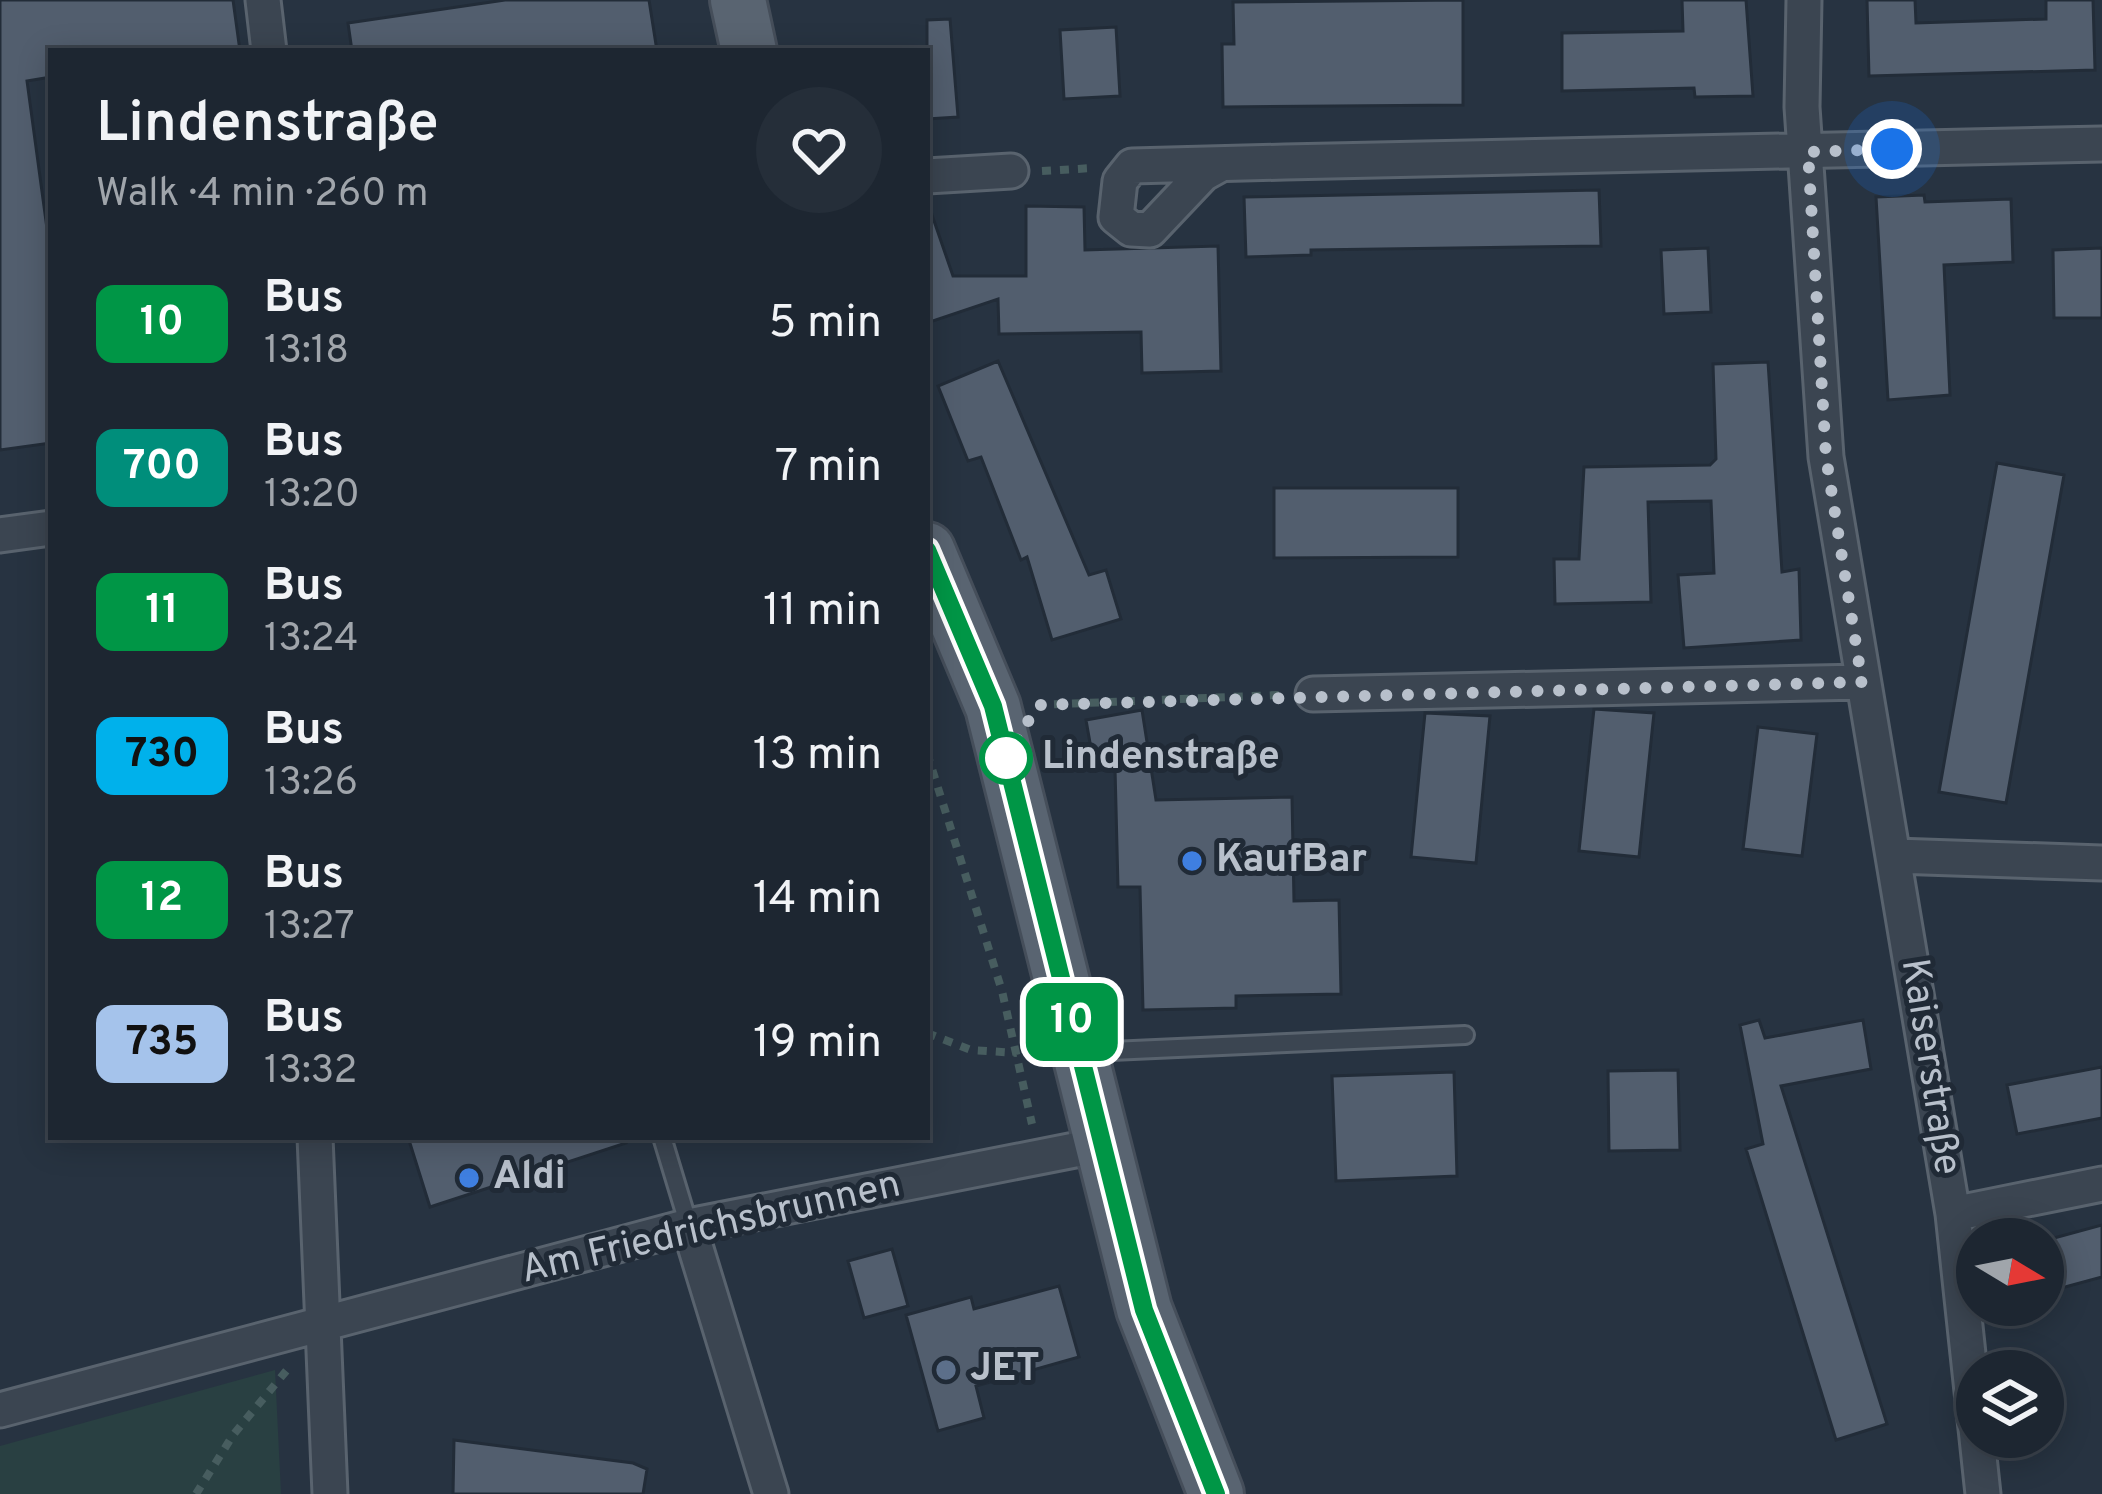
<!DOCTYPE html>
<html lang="en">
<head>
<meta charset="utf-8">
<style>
	body { margin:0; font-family:Overpass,sans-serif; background:#252e39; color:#f1f3f6; height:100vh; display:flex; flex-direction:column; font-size:45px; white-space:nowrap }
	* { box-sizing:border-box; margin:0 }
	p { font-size:39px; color:#a0a5ab }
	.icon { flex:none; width:66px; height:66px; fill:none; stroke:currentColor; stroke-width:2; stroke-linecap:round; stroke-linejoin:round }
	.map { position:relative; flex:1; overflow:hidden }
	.details { position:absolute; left:48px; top:48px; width:882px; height:1092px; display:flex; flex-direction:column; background:#1d2631; border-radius:0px; box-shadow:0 6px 30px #0003,0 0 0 3px #3b434d }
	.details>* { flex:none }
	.badge { padding:0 24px; border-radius:18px; font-size:42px; line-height:78px }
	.needle { width:78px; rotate:100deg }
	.controls { position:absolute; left:1956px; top:1218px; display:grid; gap:24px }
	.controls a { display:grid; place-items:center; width:108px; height:108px; border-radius:50%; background:#1d2631; box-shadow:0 6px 30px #0003,0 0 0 3px #3b434d; font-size:60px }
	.you { position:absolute; width:60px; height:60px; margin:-30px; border:9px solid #fff; border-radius:50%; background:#1a73e8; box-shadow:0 0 0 18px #1a73e833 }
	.map>.badge { position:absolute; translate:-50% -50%; box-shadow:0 0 0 6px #fff }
	.round { display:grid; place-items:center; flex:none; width:126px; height:126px; border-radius:63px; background:#252e39 }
	.overview { display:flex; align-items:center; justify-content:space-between; height:204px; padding:0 48px }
	h1 { font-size:57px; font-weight:600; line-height:90px }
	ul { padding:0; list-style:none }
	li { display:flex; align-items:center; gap:36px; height:144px; padding:0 48px }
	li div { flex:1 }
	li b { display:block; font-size:45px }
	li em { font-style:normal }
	li .badge { min-width:132px; font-weight:700; text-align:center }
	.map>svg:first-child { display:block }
</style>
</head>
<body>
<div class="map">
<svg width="2102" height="1494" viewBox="0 0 2102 1494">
	<rect width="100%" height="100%" fill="#273341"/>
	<!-- green -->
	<path fill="#294042" d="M 275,1370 L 281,1494 L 0,1494 L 0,1446 Z"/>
	<!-- building -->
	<path fill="#525e6e" stroke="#222c38" stroke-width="3" d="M 0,0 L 233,0 L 240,51 L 51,51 L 51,77 L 27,81 L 51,258 L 51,443 L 0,450 Z
		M 505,0 L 649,0 L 657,51 L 352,51 L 348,23 Z
		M 1463,0 L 1463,105 L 1223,107 L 1222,44 L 1234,44 L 1233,2 Z
		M 1682,0 L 1746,0 L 1753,96 L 1695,97 L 1694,88 L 1562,91 L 1562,33 L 1683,31 Z
		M 1867,0 L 1915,0 L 1916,23 L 2046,19 L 2046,0 L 2093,0 L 2095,70 L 1869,76 Z
		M 950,19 L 958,117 L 927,119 L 927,20 Z
		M 1116,27 L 1120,96 L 1064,99 L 1060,30 Z
		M 1599,190 L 1601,246 L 1311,250 L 1311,255 L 1246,257 L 1244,197 Z
		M 1924,195 L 1925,202 L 2011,199 L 2013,262 L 1944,265 L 1950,395 L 1888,400 L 1876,197 Z
		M 1026,206 L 1084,207 L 1085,250 L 1218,246 L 1221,371 L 1142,373 L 1141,332 L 999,334 L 998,299 L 927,323 L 927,216 L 932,215 L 953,276 L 1026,276 Z
		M 1708,248 L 1711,312 L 1664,314 L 1661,250 Z
		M 2102,248 L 2102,318 L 2054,318 L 2053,250 Z
		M 998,361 L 1089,575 L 1106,570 L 1121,619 L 1052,640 L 1027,557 L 1021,560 L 981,457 L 968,461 L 938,386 Z
		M 1768,362 L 1782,572 L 1799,569 L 1801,640 L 1684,648 L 1678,575 L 1714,573 L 1711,501 L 1648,502 L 1651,602 L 1555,604 L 1554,559 L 1579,559 L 1584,467 L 1710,465 L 1716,459 L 1713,364 Z
		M 1997,463 L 2064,475 L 2006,803 L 1939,792 Z
		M 1274,488 L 1458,488 L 1458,557 L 1274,558 Z
		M 1594,709 L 1654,713 L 1639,857 L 1579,851 Z
		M 1142,710 L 1156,800 L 1292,797 L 1294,901 L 1339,900 L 1341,994 L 1236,996 L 1236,1008 L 1143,1010 L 1140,887 L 1118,887 L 1115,768 L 1095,771 L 1086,720 Z
		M 1425,713 L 1490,716 L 1476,863 L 1411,857 Z
		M 1758,727 L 1817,734 L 1802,856 L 1743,849 Z
		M 1759,1020 L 1765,1038 L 1863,1020 L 1871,1069 L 1781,1086 L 1887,1424 L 1836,1440 L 1746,1149 L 1763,1144 L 1740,1025 Z
		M 2102,1067 L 2102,1118 L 2017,1134 L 2007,1085 Z
		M 1678,1070 L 1680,1150 L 1609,1151 L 1608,1071 Z
		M 1454,1072 L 1457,1176 L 1336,1181 L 1332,1076 Z
		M 408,1137 L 625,1137 L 626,1143 L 430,1207 Z
		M 2102,1225 L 2102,1277 L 2043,1293 L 2043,1241 Z
		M 892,1249 L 908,1306 L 864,1318 L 848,1261 Z
		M 1059,1286 L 1079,1357 L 976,1386 L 984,1418 L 938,1431 L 906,1315 L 971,1297 L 974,1309 Z
		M 454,1440 L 633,1463 L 647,1469 L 643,1494 L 453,1494 Z"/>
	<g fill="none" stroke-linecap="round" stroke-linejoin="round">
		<defs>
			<path id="service" d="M 1089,1052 L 1465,1035
				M 662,1137 L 689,1226"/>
			<path id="minor" d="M 263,0 L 269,51
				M 1804,0 L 1802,107 L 1826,457 L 1953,1214 L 1983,1494
				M 1221,164 L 1203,174 L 1150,230 L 1131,229 L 1116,217 L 1120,181 L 1132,166 L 1285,162 L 2102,144
				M 927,176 L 1011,171
				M 0,535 L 51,528
				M 1313,694 L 1863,682
				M 1895,856 L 2102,863
				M 315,1137 L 330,1494
				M 1953,1214 L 2102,1184
				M 689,1226 L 771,1494
				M 0,1410 L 689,1226 L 1100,1145"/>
			<path id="primary" d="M 738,0 L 749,51
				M 927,550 L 993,707 L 1144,1309 L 1216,1494"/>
		</defs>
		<!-- service casing -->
		<use href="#service" stroke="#59636e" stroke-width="22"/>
		<!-- minor casing -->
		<use href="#minor" stroke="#59636e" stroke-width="39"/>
		<!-- primary casing -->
		<use href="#primary" stroke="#454e5a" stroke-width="60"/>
		<!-- path -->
		<path stroke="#475d5f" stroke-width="8" stroke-dasharray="9 9" stroke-linecap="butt" d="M 1042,171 L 1093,168
			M 1036,705 L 1279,695
			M 927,753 L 1002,991 L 1032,1124
			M 927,1033 L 971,1050 L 1017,1053
			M 196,1494 L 233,1435 L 287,1370"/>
		<!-- service -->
		<use href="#service" stroke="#3b4551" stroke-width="16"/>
		<!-- minor -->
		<use href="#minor" stroke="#3b4551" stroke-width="33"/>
		<!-- primary -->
		<use href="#primary" stroke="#596471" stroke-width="54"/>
	</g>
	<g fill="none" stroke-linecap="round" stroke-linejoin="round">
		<defs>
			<path id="line" d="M 927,550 L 993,706 L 1144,1310 L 1216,1494"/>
		</defs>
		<!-- line casing -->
		<use href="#line" stroke="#fff" stroke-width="27"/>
		<!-- line -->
		<use href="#line" stroke="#009646" stroke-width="18"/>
		<!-- walk -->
		<path stroke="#b8c0cb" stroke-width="12" stroke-dasharray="0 21.6" d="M 1006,758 L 1038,705 L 1862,682 L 1826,457 L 1808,152 L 1892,149"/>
	</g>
	<!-- markers -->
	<circle fill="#fff" stroke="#009646" stroke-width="6" cx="1006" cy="758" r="24"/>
	<g fill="#3f7fe0" stroke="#202a36" stroke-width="4.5">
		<circle cx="1192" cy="861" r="12"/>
		<circle cx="469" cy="1178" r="12"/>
	</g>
	<circle fill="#5c6f8a" stroke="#202a36" stroke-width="4.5" cx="946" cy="1370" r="12"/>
	<g text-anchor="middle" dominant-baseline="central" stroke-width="10" stroke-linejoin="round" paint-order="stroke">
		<!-- stop labels -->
		<g font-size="39" font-weight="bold" fill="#b8c0cb" stroke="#202a36" text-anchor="start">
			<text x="1042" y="758">Lindenstraße</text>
		</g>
		<!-- poi labels -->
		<g font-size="39" font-weight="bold" fill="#b8c0cb" stroke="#202a36" text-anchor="start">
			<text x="1216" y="861">KaufBar</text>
			<text x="493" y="1178">Aldi</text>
			<text x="970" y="1370">JET</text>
		</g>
		<!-- street labels -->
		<g font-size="39" fill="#b8c0cb" stroke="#202a36">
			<text transform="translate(1929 1067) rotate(81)">Kaiserstraße</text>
			<text transform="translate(711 1229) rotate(-13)">Am Friedrichsbrunnen</text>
		</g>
	</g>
</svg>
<div class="controls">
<a><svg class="needle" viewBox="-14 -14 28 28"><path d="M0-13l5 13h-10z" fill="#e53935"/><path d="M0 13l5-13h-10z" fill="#a0a5ab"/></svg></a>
<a><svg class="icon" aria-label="layers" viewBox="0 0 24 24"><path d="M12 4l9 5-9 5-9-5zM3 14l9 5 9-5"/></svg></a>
</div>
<div class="you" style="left:1892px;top:149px"></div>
<b class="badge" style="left:1072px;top:1022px;background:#009646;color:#fff">10</b>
<section class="details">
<div class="overview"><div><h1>Lindenstraße</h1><p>Walk · 4 min · 260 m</p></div><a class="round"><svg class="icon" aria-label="heart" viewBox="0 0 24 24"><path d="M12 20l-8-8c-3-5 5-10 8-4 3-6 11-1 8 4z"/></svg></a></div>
<ul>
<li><span class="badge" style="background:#009646;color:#fff">10</span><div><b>Bus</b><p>13:18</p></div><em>5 min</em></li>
<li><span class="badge" style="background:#008e7b;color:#fff">700</span><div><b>Bus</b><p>13:20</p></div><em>7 min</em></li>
<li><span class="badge" style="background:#009646;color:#fff">11</span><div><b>Bus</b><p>13:24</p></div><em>11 min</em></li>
<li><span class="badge" style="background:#00b1eb;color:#111">730</span><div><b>Bus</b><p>13:26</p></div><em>13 min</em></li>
<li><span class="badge" style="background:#009646;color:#fff">12</span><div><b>Bus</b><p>13:27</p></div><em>14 min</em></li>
<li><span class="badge" style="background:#a5c3eb;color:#111">735</span><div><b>Bus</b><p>13:32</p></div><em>19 min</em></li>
</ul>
</section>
</div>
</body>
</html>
